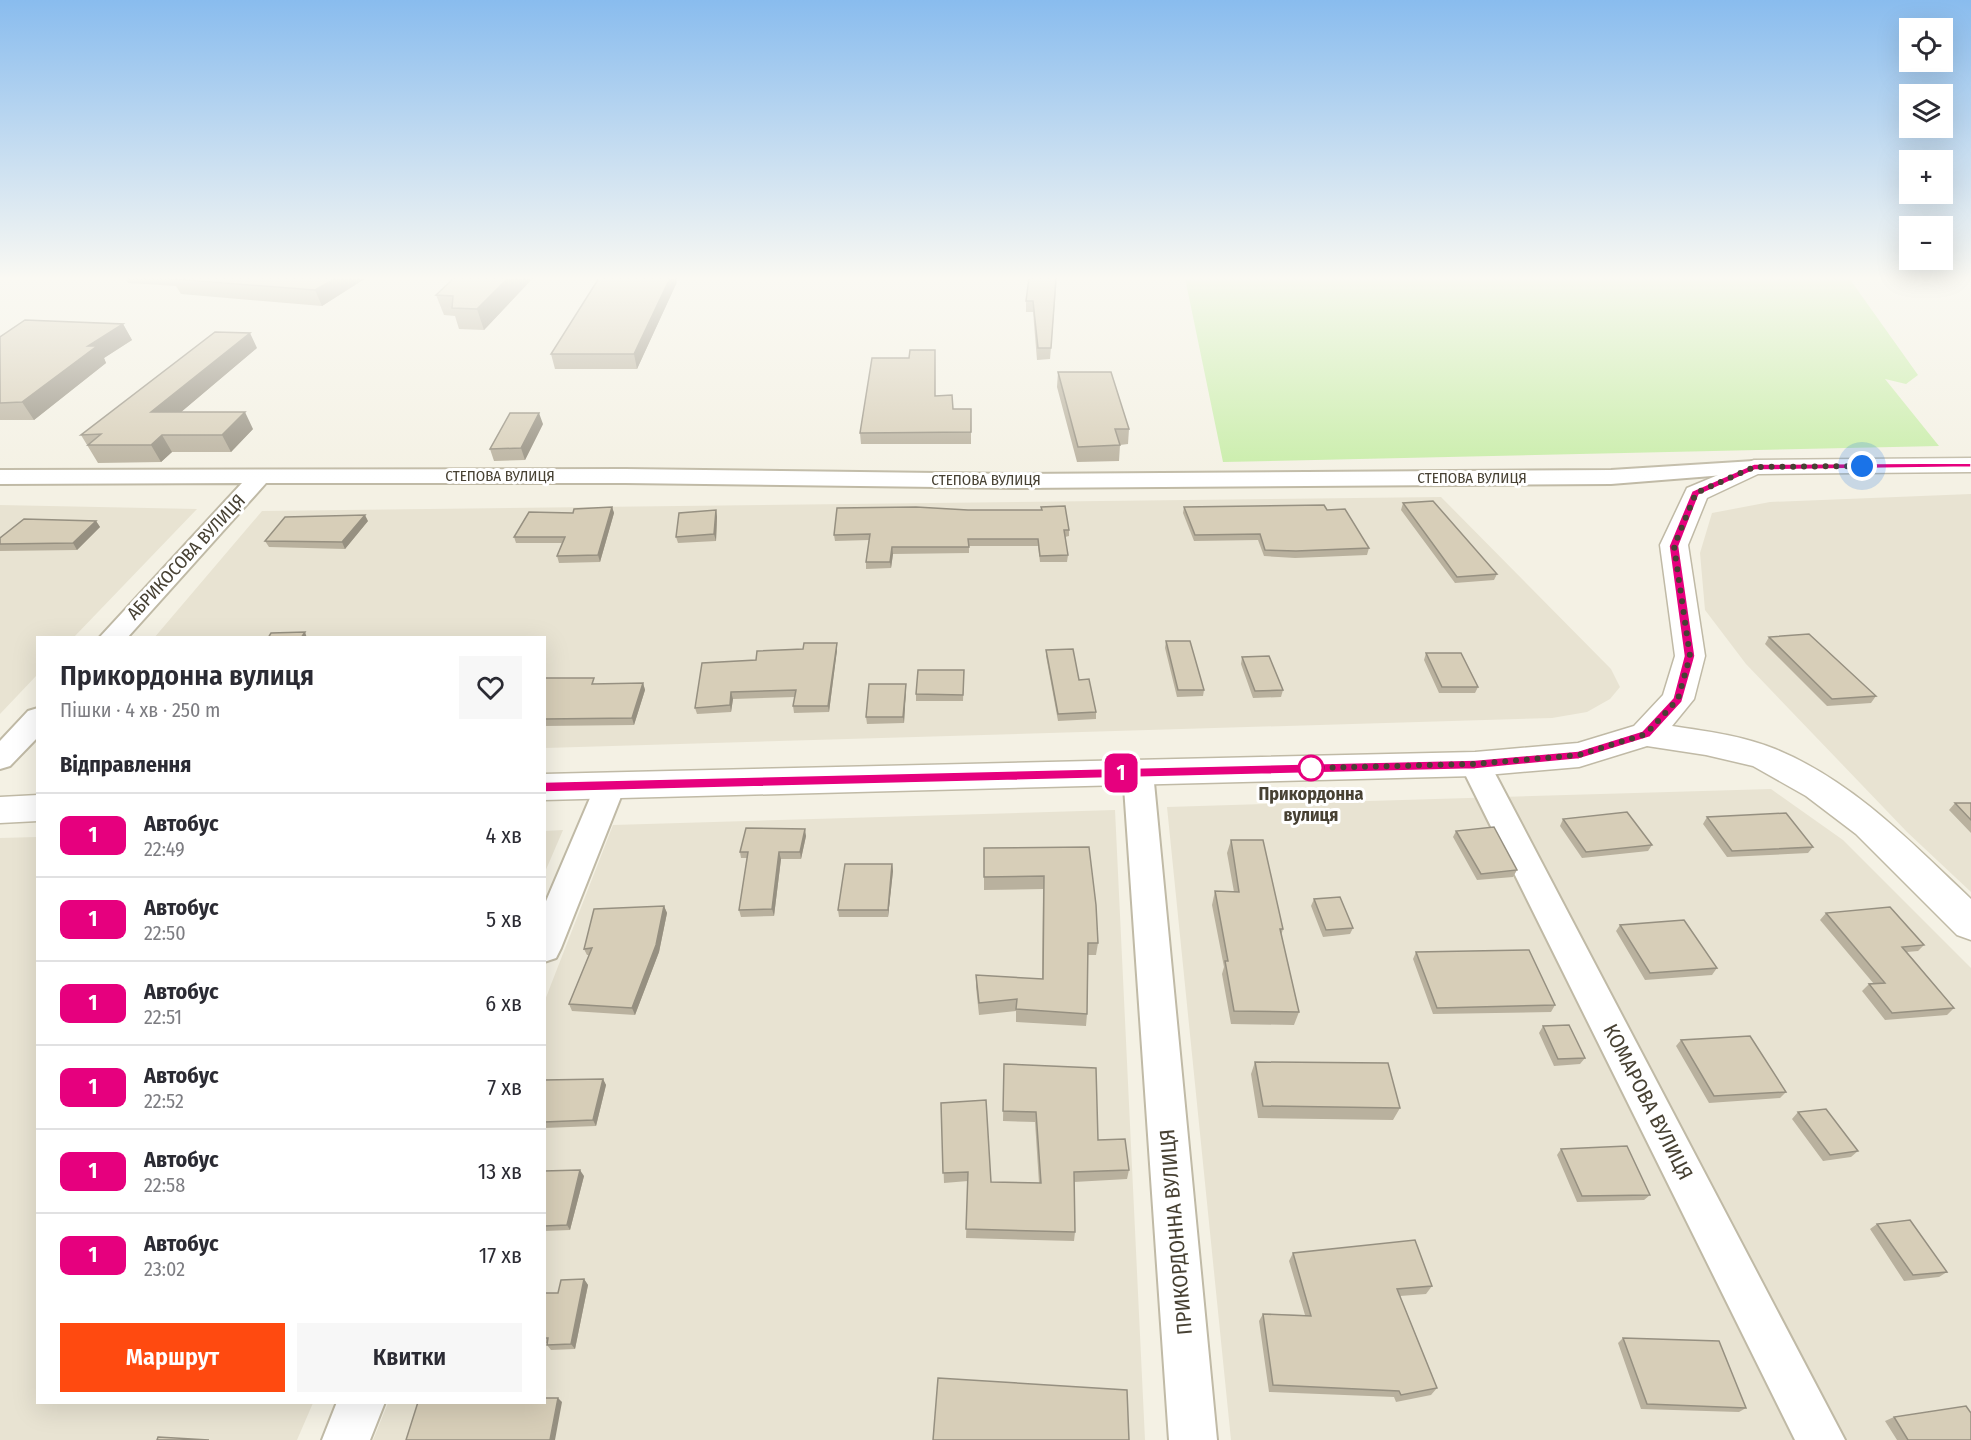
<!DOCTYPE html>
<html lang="uk">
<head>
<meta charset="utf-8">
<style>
	body { margin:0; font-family:"Fira Sans Condensed",sans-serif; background:#f7f7f7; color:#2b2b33; height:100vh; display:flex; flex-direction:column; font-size:22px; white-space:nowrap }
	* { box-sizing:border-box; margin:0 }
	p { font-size:20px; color:#7c7c81 }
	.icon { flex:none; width:33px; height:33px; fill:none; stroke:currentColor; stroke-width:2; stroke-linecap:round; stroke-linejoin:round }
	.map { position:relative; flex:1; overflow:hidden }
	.details { position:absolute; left:36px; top:636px; width:510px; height:768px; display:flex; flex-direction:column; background:#fff; border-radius:0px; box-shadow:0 6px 24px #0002 }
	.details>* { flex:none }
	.badge { padding:0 12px; border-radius:9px; font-size:21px; line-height:39px }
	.tools { position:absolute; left:1899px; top:18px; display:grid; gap:12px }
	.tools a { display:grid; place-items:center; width:54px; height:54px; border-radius:0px; background:#fff; box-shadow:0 6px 24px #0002; font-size:30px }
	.you { position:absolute; width:30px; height:30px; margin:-15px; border:4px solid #fff; border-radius:50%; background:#1a73e8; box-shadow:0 0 0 9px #1a73e833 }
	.map>.badge { position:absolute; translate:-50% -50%; box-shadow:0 0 0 3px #fff }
	h2 { padding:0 24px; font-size:22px; line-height:54px }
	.round { display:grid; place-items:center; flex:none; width:63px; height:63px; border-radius:0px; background:#f7f7f7 }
	.head { display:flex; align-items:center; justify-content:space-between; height:102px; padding:0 24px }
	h1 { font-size:28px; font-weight:600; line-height:45px }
	.action { display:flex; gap:12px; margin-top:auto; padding:12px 24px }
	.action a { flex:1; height:69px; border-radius:0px; background:#ff4a10; color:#fff; font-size:24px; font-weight:600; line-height:69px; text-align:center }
	.action a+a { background:#f7f7f7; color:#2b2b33 }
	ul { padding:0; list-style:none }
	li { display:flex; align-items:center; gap:18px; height:84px; padding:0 24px; border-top:2px solid #e1e1e2 }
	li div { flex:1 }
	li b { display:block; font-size:22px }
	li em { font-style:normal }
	li .badge { min-width:66px; font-weight:700; text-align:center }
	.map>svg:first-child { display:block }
</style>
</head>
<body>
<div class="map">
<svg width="1971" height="1440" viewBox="0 0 1971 1440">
	<rect width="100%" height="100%" fill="#f4f1e4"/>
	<!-- residential -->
	<path fill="#e8e3d2" d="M 1971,494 L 1971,892 L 1907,832 L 1746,664 L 1705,610 L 1700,553 L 1712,513 L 1770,502 Z
		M 1441,497 L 1611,669 L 1620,687 L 1610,699 L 1587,712 L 1552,718 L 545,748 L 544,638 L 154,638 L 262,511 Z
		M 0,505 L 197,509 L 74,637 L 38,638 L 37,675 L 0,714 Z
		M 1771,789 L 1843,840 L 1971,968 L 1971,1440 L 1231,1440 L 1167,807 Z
		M 1115,810 L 1145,1440 L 373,1440 L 388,1403 L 544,1402 L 545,1000 L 613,825 Z
		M 563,830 L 545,872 L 545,831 Z
		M 37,837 L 38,1402 L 313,1403 L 297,1440 L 0,1440 L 0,838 Z"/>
	<!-- green -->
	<path fill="#c8eda8" d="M 1185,278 L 1849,278 L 1918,375 L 1906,384 L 1885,379 L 1939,446 L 1223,462 Z"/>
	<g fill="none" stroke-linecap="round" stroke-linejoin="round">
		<defs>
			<path id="minor" d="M 1754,461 L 1762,462 L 1765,467 L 1762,472 L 1611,484 L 1016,488 L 625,483 L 266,483 L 127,638 L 99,638 L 242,483 L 0,484 L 0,470 L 625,469 L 1016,474 L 1611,470 Z
				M 38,708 L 38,737 L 10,766 L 0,769 L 0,741 L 28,711 Z
				M 1475,753 L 1486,757 L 1490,764 L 1845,1440 L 1795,1440 L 1460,764 L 1464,757 Z
				M 1138,761 L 1149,764 L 1153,772 L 1217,1440 L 1169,1440 L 1123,772 L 1127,764 Z
				M 611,773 L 622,776 L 626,784 L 561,948 L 556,958 L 544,962 L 544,906 L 596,784 L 600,776 Z
				M 337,1402 L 385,1402 L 370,1440 L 322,1440 Z"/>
			<path id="tertiary" d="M 1971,458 L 1971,472 L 1758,474 L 1707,498 L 1688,545 L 1705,656 L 1694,699 L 1672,726 C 1706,731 1744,736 1775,749 C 1853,781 1911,842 1971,899 L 1971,940 L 1957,935 L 1856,834 L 1806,796 L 1753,766 L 1706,755 L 1647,746 L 1579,767 L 1475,776 L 544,800 L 544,774 L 1475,752 L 1578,743 L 1634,726 L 1663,695 L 1675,656 L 1660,545 L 1687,488 L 1754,460 Z
				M 38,795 L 38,821 L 0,823 L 0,797 Z"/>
		</defs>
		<!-- minor casing -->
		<use href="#minor" stroke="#c0baa6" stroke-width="4"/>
		<!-- tertiary casing -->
		<use href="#tertiary" stroke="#c0baa6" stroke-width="3"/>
		<!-- minor -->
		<use href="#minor" fill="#fff" fill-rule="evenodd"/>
		<!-- tertiary -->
		<use href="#tertiary" fill="#fff" fill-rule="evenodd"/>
	</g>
	<!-- wall -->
	<path fill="#b9b19e" d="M 125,278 L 366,278 L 322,306 L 181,294 L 176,286 L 128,283 Z
		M 454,278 L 533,278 L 484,330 L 459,329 L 455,316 L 444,315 L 436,295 Z
		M 1057,278 L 1050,359 L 1037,360 L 1033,312 L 1026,312 L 1026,301 Z
		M 677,282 L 637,369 L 555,369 L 551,354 Z
		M 123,324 L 132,340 L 104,358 L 106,363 L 34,420 L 0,420 L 0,337 Z
		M 257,348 L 181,412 L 253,429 L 231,452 L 172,452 L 161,462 L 98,463 L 81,435 Z
		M 1058,372 L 1129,429 L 1128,444 L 1120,445 L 1119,461 L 1077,462 L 1057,387 Z
		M 935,396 L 953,409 L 971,409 L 971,444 L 861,444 L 860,433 Z
		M 543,424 L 525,460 L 494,461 L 490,449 Z
		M 1403,503 L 1497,574 L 1494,580 L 1455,583 L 1401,510 Z
		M 612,507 L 614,513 L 600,562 L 559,563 L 557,556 L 562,543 L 516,543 L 514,537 L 573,513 Z
		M 1041,507 L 1069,530 L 1069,536 L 1065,537 L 1068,555 L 1067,562 L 1040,562 L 1038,546 L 969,546 L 969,553 L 893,554 L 891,568 L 866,569 L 866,562 L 869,540 L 835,541 L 834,535 L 968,510 L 1041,510 Z
		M 1184,507 L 1327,510 L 1369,548 L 1367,555 L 1295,558 L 1264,556 L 1258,540 L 1194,541 L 1183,513 Z
		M 716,510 L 717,517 L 716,541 L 678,543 L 676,537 Z
		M 96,521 L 100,527 L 77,550 L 0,551 L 0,538 Z
		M 368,521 L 345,549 L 269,547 L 265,541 Z
		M 1769,637 L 1876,696 L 1871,703 L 1827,706 L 1765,644 Z
		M 1166,641 L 1204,690 L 1203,696 L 1177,697 L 1165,648 Z
		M 837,643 L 837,650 L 829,712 L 794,713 L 793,706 L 795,697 L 733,699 L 731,712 L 697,714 L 695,708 L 756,660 Z
		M 1046,650 L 1079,680 L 1096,712 L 1096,719 L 1058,721 L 1046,656 Z
		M 1426,653 L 1478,687 L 1475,693 L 1439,693 L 1424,660 Z
		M 1242,657 L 1283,690 L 1281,697 L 1253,698 L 1241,664 Z
		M 964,670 L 963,701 L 916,701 L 916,694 Z
		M 544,678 L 596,684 L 643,683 L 645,690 L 634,725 L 544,726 Z
		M 906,684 L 904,723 L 867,724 L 866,717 Z
		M 1955,803 L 1971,803 L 1971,833 L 1949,810 Z
		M 1707,817 L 1813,847 L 1808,853 L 1727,857 L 1703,824 Z
		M 1563,819 L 1652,845 L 1648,851 L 1582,858 L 1560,826 Z
		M 1456,831 L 1517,870 L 1513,877 L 1477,880 L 1453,837 Z
		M 806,836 L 801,859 L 781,859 L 774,916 L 741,917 L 739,910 L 747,858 L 741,858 L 740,852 Z
		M 1231,840 L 1283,929 L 1281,936 L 1299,1012 L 1294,1025 L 1231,1024 L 1222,974 L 1224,967 L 1212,905 L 1215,891 L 1234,892 L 1227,853 Z
		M 1089,847 L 1098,943 L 1096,955 L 1088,955 L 1087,1014 L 1086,1026 L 1016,1022 L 1016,1011 L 979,1015 L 976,987 L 976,975 L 1042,979 L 1043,889 L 984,890 L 984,848 Z
		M 892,864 L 893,871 L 888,917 L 839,917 L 838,910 Z
		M 1314,899 L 1353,928 L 1350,934 L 1323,937 L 1311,906 Z
		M 664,906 L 667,913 L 659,952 L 635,1015 L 572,1011 L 569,1004 L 589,955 L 587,955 L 584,949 Z
		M 1826,913 L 1924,945 L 1918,951 L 1907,952 L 1954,1008 L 1947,1015 L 1885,1020 L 1862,991 L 1869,984 L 1874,984 L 1820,920 Z
		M 1620,925 L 1717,968 L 1712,975 L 1645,980 L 1616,931 Z
		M 1416,952 L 1555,1005 L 1551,1012 L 1433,1014 L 1413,959 Z
		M 1543,1026 L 1585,1058 L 1580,1064 L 1554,1066 L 1539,1033 Z
		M 1681,1040 L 1786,1092 L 1780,1098 L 1709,1103 L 1676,1046 Z
		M 1255,1062 L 1400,1108 L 1393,1120 L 1258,1118 L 1251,1074 Z
		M 1004,1064 L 1098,1140 L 1129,1170 L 1127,1179 L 1074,1182 L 1075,1232 L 1074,1241 L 966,1238 L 968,1181 L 944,1183 L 941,1103 L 991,1182 L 1039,1183 L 1035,1122 L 1003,1121 Z
		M 603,1079 L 606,1085 L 596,1126 L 544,1128 L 544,1080 Z
		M 1798,1112 L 1858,1151 L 1851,1157 L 1823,1161 L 1792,1119 Z
		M 1561,1149 L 1650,1195 L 1644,1200 L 1577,1202 L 1557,1155 Z
		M 544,1171 L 584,1176 L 570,1230 L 544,1231 Z
		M 1877,1224 L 1947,1272 L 1939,1277 L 1904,1281 L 1870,1229 Z
		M 1293,1253 L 1432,1286 L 1426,1294 L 1400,1296 L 1437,1388 L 1431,1395 L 1396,1402 L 1394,1397 L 1269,1392 L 1259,1321 L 1263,1314 L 1305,1315 L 1289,1261 Z
		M 584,1279 L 588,1285 L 575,1349 L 551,1350 L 547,1345 L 547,1343 L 544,1343 L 544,1293 L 558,1293 Z
		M 1623,1338 L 1746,1408 L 1739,1412 L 1641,1409 L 1618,1343 Z
		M 1894,1417 L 1971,1440 L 1897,1440 L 1885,1421 Z"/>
	<!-- shaded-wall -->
	<path fill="#969081" d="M 336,278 L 366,278 L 322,306 L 315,290 Z
		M 508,278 L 533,278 L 484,330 L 477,309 Z
		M 670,278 L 676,278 L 677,282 L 637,369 L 634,354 Z
		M 123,324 L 132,340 L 104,358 L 106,363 L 34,420 L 22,402 L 88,346 Z
		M 250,333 L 257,348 L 161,429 L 151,412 Z
		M 245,412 L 253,429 L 231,452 L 222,435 Z
		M 539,413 L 543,424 L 525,460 L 521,448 Z
		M 162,435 L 172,452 L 161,462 L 151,445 Z
		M 612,507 L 614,513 L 600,562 L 598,555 Z
		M 716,510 L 717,517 L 716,541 L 714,534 Z
		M 365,515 L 368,521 L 345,549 L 342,542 Z
		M 96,521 L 100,527 L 77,550 L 73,543 Z
		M 892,547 L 893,554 L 891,568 L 890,562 Z
		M 305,632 L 307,638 L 301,638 Z
		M 837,643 L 837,650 L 829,712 L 828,706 Z
		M 643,683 L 645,690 L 634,725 L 632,718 Z
		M 906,684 L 906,691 L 904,723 L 903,717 Z
		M 731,692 L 733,699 L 731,712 L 730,705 Z
		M 805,829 L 806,836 L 801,859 L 800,852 Z
		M 779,852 L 781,859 L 774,916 L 772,909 Z
		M 892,864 L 893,871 L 888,917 L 888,910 Z
		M 664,906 L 667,913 L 659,952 L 635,1015 L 632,1008 Z
		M 603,1079 L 606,1085 L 596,1126 L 593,1120 Z
		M 580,1170 L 584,1176 L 570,1230 L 567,1225 Z
		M 584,1279 L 588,1285 L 575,1349 L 571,1344 Z
		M 558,1398 L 562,1402 L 555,1440 L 550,1440 Z"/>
	<!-- building -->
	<path fill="#d7ceb8" stroke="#969081" stroke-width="1.5" d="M 175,278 L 336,278 L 315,290 L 173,279 Z
		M 454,278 L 508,278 L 477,309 L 452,308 L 453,296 L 436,295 Z
		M 599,278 L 670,278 L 634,354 L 551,354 Z
		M 1029,278 L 1056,278 L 1051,348 L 1038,348 L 1033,301 L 1026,301 Z
		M 25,320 L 123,324 L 88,346 L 97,346 L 22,402 L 0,403 L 0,337 Z
		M 215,332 L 250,333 L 151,412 L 245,412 L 222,435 L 162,435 L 151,445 L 88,445 L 101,434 L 81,435 Z
		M 910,350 L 935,350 L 935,396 L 952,395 L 953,409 L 971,409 L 971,432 L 860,433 L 872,358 L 909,358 Z
		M 1058,372 L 1111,372 L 1129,429 L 1115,429 L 1120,445 L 1078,447 Z
		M 510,413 L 539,413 L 521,448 L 490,449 Z
		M 1433,501 L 1497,574 L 1457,577 L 1403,503 Z
		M 1324,505 L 1327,510 L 1345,509 L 1369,548 L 1296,551 L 1265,550 L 1260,534 L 1195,535 L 1184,507 Z
		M 1065,506 L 1069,530 L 1064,530 L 1068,555 L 1040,556 L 1038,539 L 968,539 L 969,547 L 892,547 L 890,562 L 866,562 L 870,534 L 834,535 L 837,508 L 916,507 L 968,510 L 1042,510 L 1041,507 Z
		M 612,507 L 598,555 L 557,556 L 565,537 L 514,537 L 529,512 L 573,513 L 574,509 Z
		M 716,510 L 714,534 L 676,537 L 679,513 Z
		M 365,515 L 342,542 L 265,541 L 285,517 Z
		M 24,519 L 96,521 L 73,543 L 0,544 L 0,538 Z
		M 305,632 L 301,638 L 268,638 L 271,633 Z
		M 1809,634 L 1876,696 L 1832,699 L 1769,637 Z
		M 1166,641 L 1190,641 L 1204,690 L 1178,690 Z
		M 804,643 L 837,643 L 828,706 L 793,706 L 796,690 L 731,692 L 730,705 L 695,708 L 702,663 L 756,660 L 757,651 L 803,649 Z
		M 1073,649 L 1079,680 L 1089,679 L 1096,712 L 1058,714 L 1046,650 Z
		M 1426,653 L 1461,653 L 1478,687 L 1442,687 Z
		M 1269,656 L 1283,690 L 1255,691 L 1242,657 Z
		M 918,670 L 964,670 L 963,695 L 916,694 Z
		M 544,678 L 594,678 L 592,684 L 643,683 L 632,718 L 544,719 Z
		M 869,684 L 906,684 L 903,717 L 866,717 Z
		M 1955,803 L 1971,803 L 1971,820 Z
		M 1627,812 L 1652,845 L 1586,852 L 1563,819 Z
		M 1786,813 L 1813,847 L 1732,851 L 1707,817 Z
		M 1494,827 L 1517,870 L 1481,874 L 1456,831 Z
		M 746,828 L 805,829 L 800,852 L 779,852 L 772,909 L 739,910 L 748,852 L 740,852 Z
		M 1231,840 L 1263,840 L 1283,929 L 1280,929 L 1299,1012 L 1234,1011 L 1225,961 L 1228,961 L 1215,891 L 1239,892 Z
		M 1089,847 L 1096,905 L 1098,943 L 1088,943 L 1087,1014 L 1016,1009 L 1017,999 L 979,1003 L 976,975 L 1043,979 L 1044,876 L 984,877 L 984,848 Z
		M 845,864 L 892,864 L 888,910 L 838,910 Z
		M 1340,897 L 1353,928 L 1326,930 L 1314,899 Z
		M 664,906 L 656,945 L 632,1008 L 569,1004 L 592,948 L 584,949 L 594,909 Z
		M 1890,907 L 1924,945 L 1902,947 L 1954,1008 L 1892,1013 L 1869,984 L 1885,983 L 1826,913 Z
		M 1684,920 L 1717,968 L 1650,973 L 1620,925 Z
		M 1529,950 L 1555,1005 L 1437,1008 L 1416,952 Z
		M 1569,1025 L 1585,1058 L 1558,1059 L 1543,1026 Z
		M 1750,1036 L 1786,1092 L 1714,1096 L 1681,1040 Z
		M 1255,1062 L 1388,1063 L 1400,1108 L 1263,1106 Z
		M 1004,1064 L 1096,1068 L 1098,1140 L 1125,1139 L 1129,1170 L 1074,1172 L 1075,1232 L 966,1229 L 968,1172 L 943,1173 L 941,1103 L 986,1100 L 991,1182 L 1041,1183 L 1036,1112 L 1003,1111 Z
		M 603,1079 L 593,1120 L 544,1122 L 544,1080 Z
		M 1826,1109 L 1858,1151 L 1830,1155 L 1798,1112 Z
		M 1627,1146 L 1650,1195 L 1582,1196 L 1561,1149 Z
		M 580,1170 L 567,1225 L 544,1226 L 544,1171 Z
		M 1910,1220 L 1947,1272 L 1913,1275 L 1877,1224 Z
		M 1415,1240 L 1432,1286 L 1397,1289 L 1437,1388 L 1401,1395 L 1399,1391 L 1273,1385 L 1263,1314 L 1311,1316 L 1293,1253 Z
		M 584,1279 L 571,1344 L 547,1345 L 548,1338 L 544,1338 L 544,1293 L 558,1293 L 561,1280 Z
		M 1623,1338 L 1719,1341 L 1746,1408 L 1647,1404 Z
		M 938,1378 L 1127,1390 L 1129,1440 L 933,1440 Z
		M 544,1398 L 558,1398 L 550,1440 L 406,1440 L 418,1402 L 544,1402 Z
		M 1966,1406 L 1971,1413 L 1971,1440 L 1908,1440 L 1894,1417 Z
		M 158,1437 L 209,1440 L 157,1440 Z"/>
	<!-- sky -->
	<linearGradient id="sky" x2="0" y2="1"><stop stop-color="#89bcee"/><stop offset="0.58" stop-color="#faf9f3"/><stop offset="1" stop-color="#faf9f3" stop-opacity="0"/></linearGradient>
	<rect width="1971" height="480" fill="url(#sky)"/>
	<!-- line -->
	<path fill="#e6007e" stroke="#fff" stroke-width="1.5" d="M 1971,463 L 1971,467 L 1755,470 L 1699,495 L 1679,546 L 1695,656 L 1682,702 L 1650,737 L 1579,759 L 1475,769 L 544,792 L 538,787 L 544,782 L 1475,760 L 1578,751 L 1642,731 L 1673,698 L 1684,656 L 1669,546 L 1692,491 L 1754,464 Z"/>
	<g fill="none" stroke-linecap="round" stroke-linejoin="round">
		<!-- walk -->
		<path stroke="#474133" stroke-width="6" stroke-dasharray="0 10.8" d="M 1311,768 L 1475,764 L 1579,755 L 1646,734 L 1678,699 L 1690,656 L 1674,546 L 1696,493 L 1754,467 L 1862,466"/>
	</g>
	<!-- markers -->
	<circle fill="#fff" stroke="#e6007e" stroke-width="3" cx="1311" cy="768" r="12"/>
	<g text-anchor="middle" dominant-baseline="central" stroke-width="6" stroke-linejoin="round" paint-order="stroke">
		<!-- far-street labels -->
		<g font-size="15" fill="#474133" stroke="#fff">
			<text x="500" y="476">СТЕПОВА ВУЛИЦЯ</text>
			<text x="1472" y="478">СТЕПОВА ВУЛИЦЯ</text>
			<text x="986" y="480">СТЕПОВА ВУЛИЦЯ</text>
		</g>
		<!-- street labels -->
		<g font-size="18" fill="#474133" stroke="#fff">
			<text transform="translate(186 557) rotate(-47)">АБРИКОСОВА ВУЛИЦЯ</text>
		</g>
		<!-- stop labels -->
		<g font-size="18" font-weight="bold" fill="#474133" stroke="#fff">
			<text x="1311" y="794">Прикордонна<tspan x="1311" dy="21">вулиця</tspan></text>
		</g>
		<!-- near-street labels -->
		<g font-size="21" fill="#474133" stroke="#fff">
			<text transform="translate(1648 1102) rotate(63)">КОМАРОВА ВУЛИЦЯ</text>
			<text transform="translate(1176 1232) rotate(-95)">ПРИКОРДОННА ВУЛИЦЯ</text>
		</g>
	</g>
</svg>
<div class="tools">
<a><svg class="icon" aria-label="locate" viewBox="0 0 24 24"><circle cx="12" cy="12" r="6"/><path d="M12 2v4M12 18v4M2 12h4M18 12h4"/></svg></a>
<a><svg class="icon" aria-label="layers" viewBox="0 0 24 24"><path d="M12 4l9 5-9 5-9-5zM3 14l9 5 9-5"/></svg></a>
<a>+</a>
<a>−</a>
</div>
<div class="you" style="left:1862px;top:466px"></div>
<b class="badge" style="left:1121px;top:773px;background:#e6007e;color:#fff">1</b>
<section class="details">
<div class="head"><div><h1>Прикордонна вулиця</h1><p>Пішки · 4 хв · 250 m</p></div><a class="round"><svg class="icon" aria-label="heart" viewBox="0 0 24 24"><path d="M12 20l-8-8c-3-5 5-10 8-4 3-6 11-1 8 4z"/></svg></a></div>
<h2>Відправлення</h2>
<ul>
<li><span class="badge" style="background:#e6007e;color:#fff">1</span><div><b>Автобус</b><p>22:49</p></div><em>4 хв</em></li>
<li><span class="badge" style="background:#e6007e;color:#fff">1</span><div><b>Автобус</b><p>22:50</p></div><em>5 хв</em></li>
<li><span class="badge" style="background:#e6007e;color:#fff">1</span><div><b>Автобус</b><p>22:51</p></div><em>6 хв</em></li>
<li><span class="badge" style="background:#e6007e;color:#fff">1</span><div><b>Автобус</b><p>22:52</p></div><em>7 хв</em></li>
<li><span class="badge" style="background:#e6007e;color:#fff">1</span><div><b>Автобус</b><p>22:58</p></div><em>13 хв</em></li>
<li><span class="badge" style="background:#e6007e;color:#fff">1</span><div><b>Автобус</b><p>23:02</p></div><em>17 хв</em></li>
</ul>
<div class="action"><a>Маршрут</a><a>Квитки</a></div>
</section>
</div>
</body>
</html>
